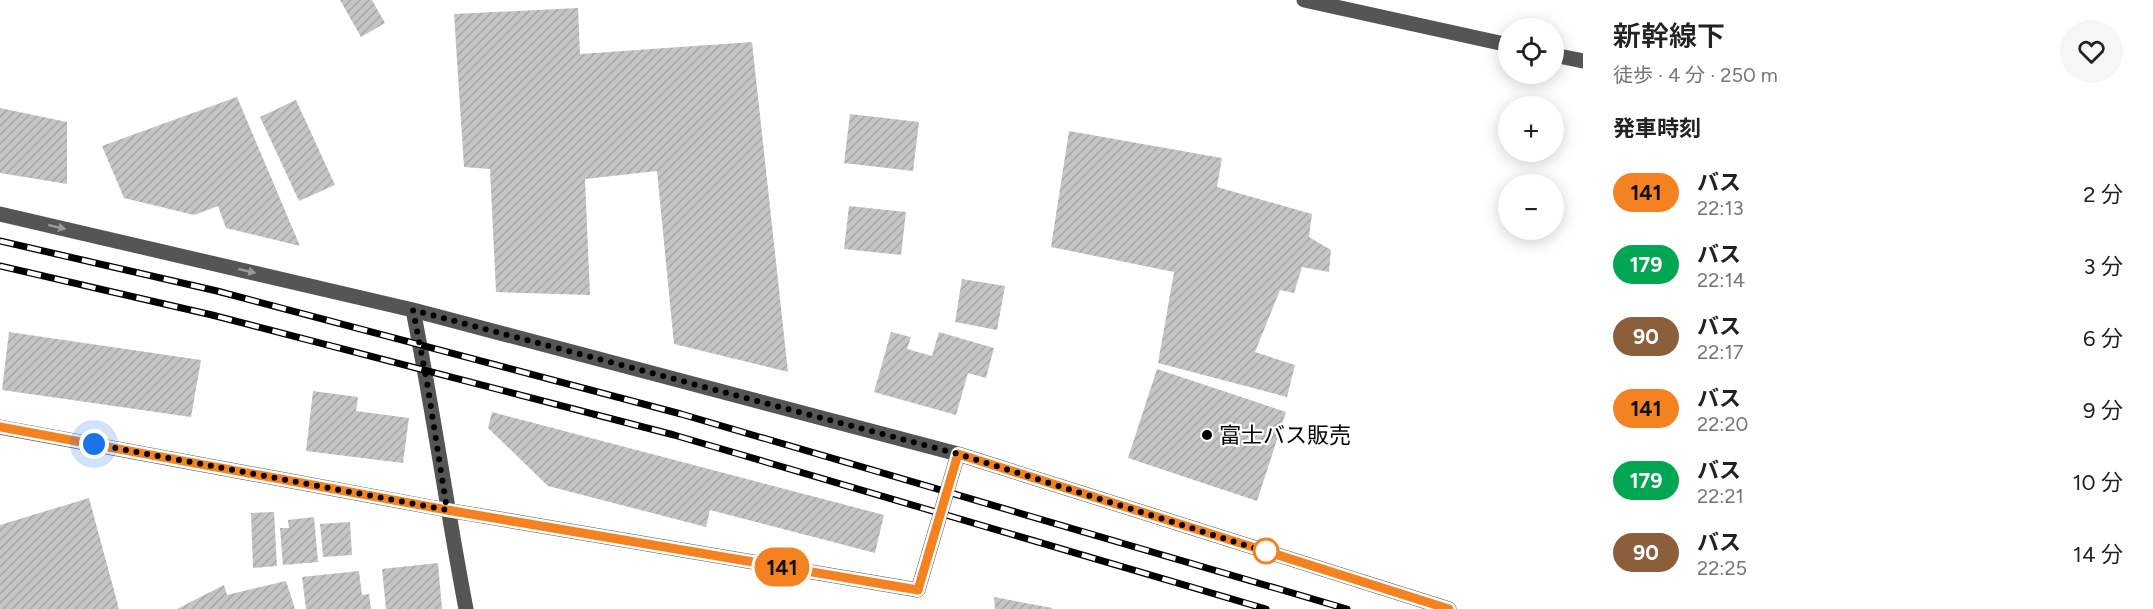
<!DOCTYPE html>
<html lang="ja">
<head>
<meta charset="utf-8">
<style>
	body { margin:0; font-family:Figtree,"Noto Sans JP",sans-serif; background:#f6f6f6; color:#222; height:100vh; display:flex; flex-direction:column; font-size:22px; white-space:nowrap }
	* { box-sizing:border-box; margin:0 }
	p { font-size:20px; color:#767676 }
	.icon { flex:none; width:33px; height:33px; fill:none; stroke:currentColor; stroke-width:2; stroke-linecap:round; stroke-linejoin:round }
	.map { position:relative; flex:1; overflow:hidden }
	.drawer { display:flex; flex-direction:column; background:#fff; width:570px }
	.drawer>* { flex:none }
	.badge { padding:0 12px; border-radius:20px; font-size:21px; line-height:39px }
	.controls { position:absolute; left:1498px; top:18px; display:grid; gap:12px }
	.controls a { display:grid; place-items:center; width:66px; height:66px; border-radius:50%; background:#fff; box-shadow:0 3px 15px #0003; font-size:30px }
	.you { position:absolute; width:30px; height:30px; margin:-15px; border:4px solid #fff; border-radius:50%; background:#1a73e8; box-shadow:0 0 0 9px #1a73e833 }
	.map>.badge { position:absolute; translate:-50% -50%; box-shadow:0 0 0 3px #fff }
	h2 { padding:0 30px; font-size:22px; line-height:54px }
	.round { display:grid; place-items:center; flex:none; width:63px; height:63px; border-radius:32px; background:#f6f6f6 }
	.headline { display:flex; align-items:center; justify-content:space-between; height:102px; padding:0 30px }
	h1 { font-size:28px; font-weight:600; line-height:45px }
	ul { padding:0; list-style:none }
	li { display:flex; align-items:center; gap:18px; height:72px; padding:0 30px }
	li div { flex:1 }
	li b { display:block; font-size:22px }
	li em { font-style:normal }
	li .badge { min-width:66px; font-weight:700; text-align:center }
	main { display:flex; flex:1; min-height:0 }
	.map>svg:first-child { display:block }
</style>
</head>
<body>
<main>
<div class="map">
<svg width="1583" height="609" viewBox="0 0 1583 609">
	<defs>
		<pattern id="building-hatch" width="6" height="6" patternUnits="userSpaceOnUse" patternTransform="scale(1.5)"><rect width="6" height="6" fill="#c4c4c4"/><path d="M-1 1l2-2M0 6l6-6M5 7l2-2" fill="none" stroke="#a7a7a7"/></pattern>
	</defs>
	<rect width="100%" height="100%" fill="#fff"/>
	<!-- building -->
	<path fill="url(#building-hatch)" d="M 340,0 L 372,0 L 385,23 L 361,37 Z
		M 578,8 L 580,54 L 752,42 L 788,372 L 674,344 L 657,171 L 585,179 L 590,295 L 496,292 L 490,169 L 464,167 L 454,14 Z
		M 237,97 L 300,246 L 226,228 L 218,206 L 194,215 L 124,198 L 102,146 Z
		M 296,100 L 335,185 L 299,201 L 260,117 Z
		M 0,108 L 67,122 L 67,184 L 0,173 Z
		M 850,114 L 919,122 L 913,171 L 844,163 Z
		M 1069,131 L 1222,158 L 1217,187 L 1312,214 L 1309,237 L 1331,250 L 1329,272 L 1302,267 L 1294,293 L 1280,290 L 1255,352 L 1295,365 L 1287,397 L 1158,363 L 1174,272 L 1051,247 Z
		M 849,206 L 906,212 L 901,255 L 844,249 Z
		M 962,279 L 1005,286 L 997,330 L 955,322 Z
		M 9,332 L 201,360 L 191,417 L 2,390 Z
		M 891,332 L 911,337 L 907,349 L 932,356 L 939,332 L 994,348 L 986,378 L 968,373 L 956,415 L 874,392 Z
		M 1157,369 L 1286,412 L 1257,501 L 1128,458 Z
		M 313,391 L 358,397 L 356,411 L 409,418 L 403,463 L 306,451 Z
		M 492,412 L 884,515 L 875,553 L 710,510 L 706,527 L 548,486 L 488,428 Z
		M 89,498 L 119,609 L 0,609 L 0,525 Z
		M 274,512 L 277,566 L 253,568 L 251,513 Z
		M 314,517 L 318,562 L 283,565 L 280,528 L 289,528 L 288,520 Z
		M 350,522 L 352,555 L 323,557 L 320,524 Z
		M 438,563 L 442,609 L 386,609 L 382,569 Z
		M 359,571 L 362,595 L 369,594 L 371,609 L 306,609 L 302,577 Z
		M 286,581 L 295,609 L 177,609 L 224,585 L 227,595 Z
		M 994,597 L 1052,608 L 1052,609 L 995,609 Z"/>
	<g fill="none" stroke-linecap="round" stroke-linejoin="round">
		<!-- minor -->
		<path stroke="#555" stroke-width="15" d="M 1304,0 L 1509,45
			M 1554,55 L 1583,61
			M 0,214 L 413,310 L 958,454 L 1449,609
			M 413,310 C 433,409 447,510 466,609
			M 0,427 L 447,510 L 918,590 L 958,454"/>
		<defs>
			<path id="rail" d="M 0,241 L 217,291 L 681,414 L 1347,609
				M 0,266 L 212,315 L 674,435 L 1266,609"/>
		</defs>
		<!-- rail casing -->
		<use href="#rail" stroke="#000" stroke-width="7"/>
		<!-- rail -->
		<use href="#rail" stroke="#fff" stroke-width="4.5" stroke-dasharray="14" stroke-linecap="butt"/>
	</g>
	<!-- one-way arrows -->
	<defs><path id="oneway-solid" d="M-6-.8H1V-3.2L6.5 0L1 3.2V.8H-6Z" transform="scale(1.5)"/></defs>
	<g fill="#999">
		<use href="#oneway-solid" transform="translate(57 227) rotate(13)"/>
		<use href="#oneway-solid" transform="translate(247 271) rotate(13)"/>
	</g>
	<g fill="none" stroke-linecap="round" stroke-linejoin="round">
		<defs>
			<path id="line" d="M 0,427 L 447,510 L 918,590 L 958,454 L 1449,609"/>
		</defs>
		<!-- line casing -->
		<use href="#line" stroke="#fff" stroke-width="14"/>
		<!-- line -->
		<use href="#line" stroke="#f58220" stroke-width="9"/>
		<!-- walk -->
		<path stroke="#000" stroke-width="6" stroke-dasharray="0 10.8" d="M 94,444 L 447,510 L 427,382 L 413,310 L 958,454 L 1270,553 L 1266,551"/>
	</g>
	<!-- markers -->
	<circle fill="#000" stroke="#fff" stroke-width="2" cx="1207" cy="435" r="6"/>
	<circle fill="#fff" stroke="#f58220" stroke-width="3" cx="1266" cy="551" r="12"/>
	<g text-anchor="middle" dominant-baseline="central" stroke-width="4.5" stroke-linejoin="round" paint-order="stroke">
		<!-- poi labels -->
		<g font-size="22" fill="#000" stroke="#fff" text-anchor="start">
			<text x="1219" y="435">富士バス販売</text>
		</g>
	</g>
</svg>
<div class="controls">
<a><svg class="icon" aria-label="locate" viewBox="0 0 24 24"><circle cx="12" cy="12" r="6"/><path d="M12 2v4M12 18v4M2 12h4M18 12h4"/></svg></a>
<a>+</a>
<a>−</a>
</div>
<div class="you" style="left:94px;top:444px"></div>
<b class="badge" style="left:782px;top:567px;background:#f58220;color:#111">141</b>
</div>
<section class="drawer">
<div class="headline"><div><h1>新幹線下</h1><p>徒歩 · 4 分 · 250 m</p></div><a class="round"><svg class="icon" aria-label="heart" viewBox="0 0 24 24"><path d="M12 20l-8-8c-3-5 5-10 8-4 3-6 11-1 8 4z"/></svg></a></div>
<h2>発車時刻</h2>
<ul>
<li><span class="badge" style="background:#f58220;color:#111">141</span><div><b>バス</b><p>22:13</p></div><em>2 分</em></li>
<li><span class="badge" style="background:#00a651;color:#fff">179</span><div><b>バス</b><p>22:14</p></div><em>3 分</em></li>
<li><span class="badge" style="background:#8b5e3c;color:#fff">90</span><div><b>バス</b><p>22:17</p></div><em>6 分</em></li>
<li><span class="badge" style="background:#f58220;color:#111">141</span><div><b>バス</b><p>22:20</p></div><em>9 分</em></li>
<li><span class="badge" style="background:#00a651;color:#fff">179</span><div><b>バス</b><p>22:21</p></div><em>10 分</em></li>
<li><span class="badge" style="background:#8b5e3c;color:#fff">90</span><div><b>バス</b><p>22:25</p></div><em>14 分</em></li>
</ul>
</section>
</main>
</body>
</html>
